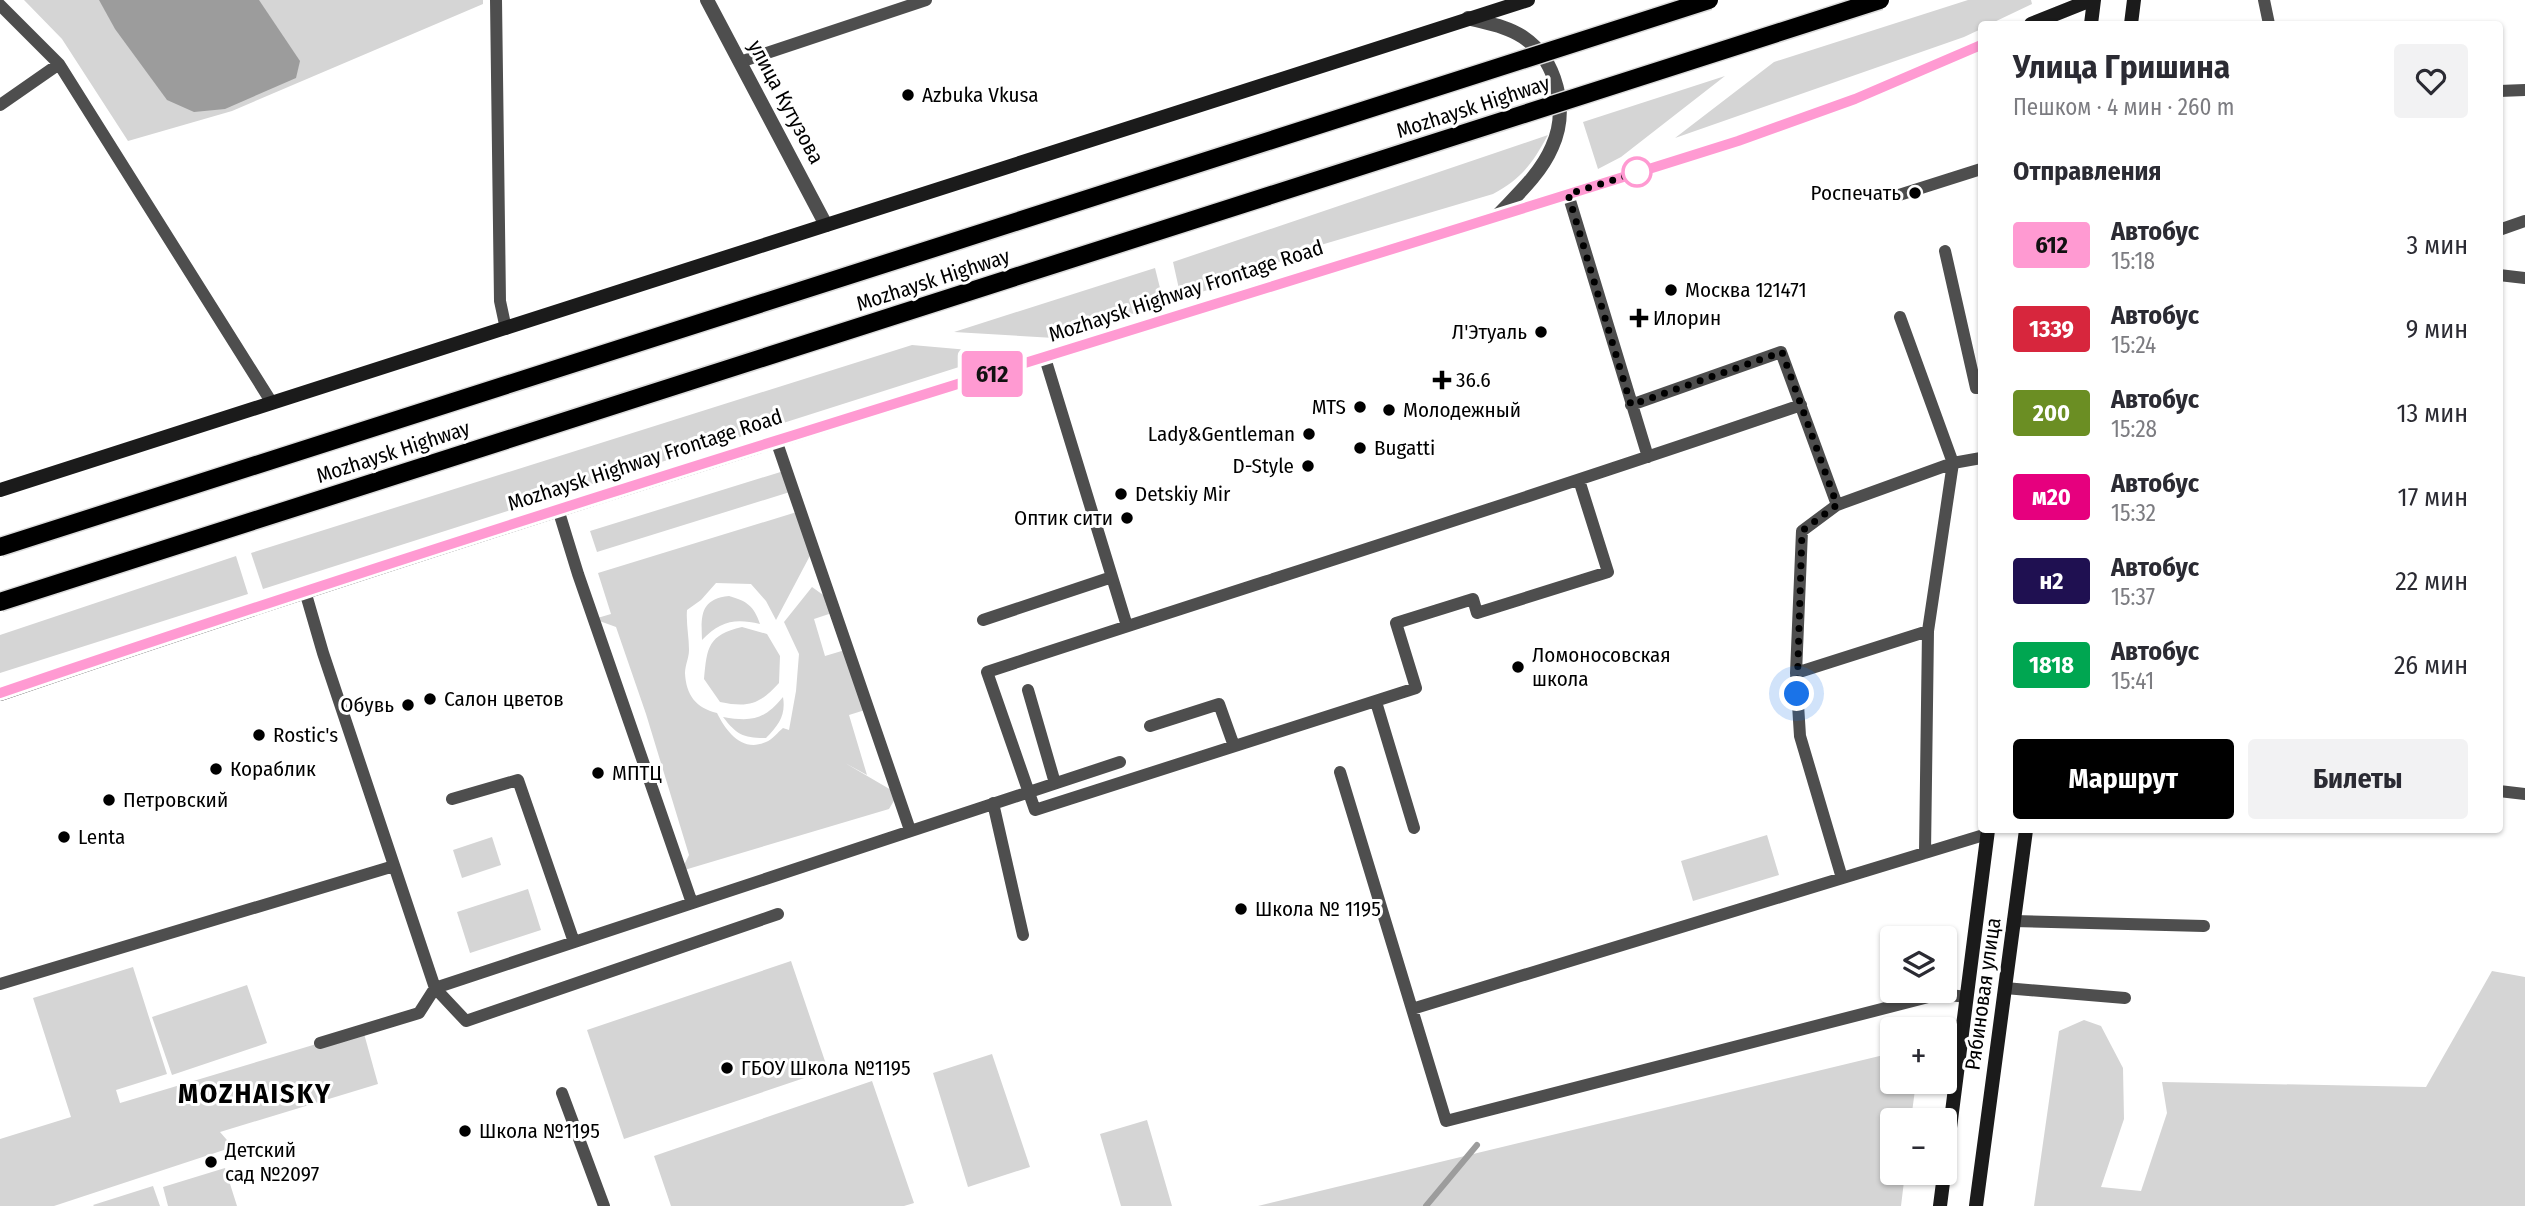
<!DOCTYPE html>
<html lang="ru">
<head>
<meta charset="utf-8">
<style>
	body { margin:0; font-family:"Fira Sans Condensed",sans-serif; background:#f2f2f3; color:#2b2b33; height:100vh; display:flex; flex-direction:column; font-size:26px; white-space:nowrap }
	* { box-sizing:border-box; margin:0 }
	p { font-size:23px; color:#7c7c81 }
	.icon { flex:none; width:38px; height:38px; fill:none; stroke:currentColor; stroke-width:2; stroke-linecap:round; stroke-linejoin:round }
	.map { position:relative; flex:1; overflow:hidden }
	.details { position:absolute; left:1978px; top:21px; width:525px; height:812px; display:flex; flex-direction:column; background:#fff; border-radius:7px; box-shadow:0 2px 5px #0004 }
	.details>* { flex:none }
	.badge { padding:0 14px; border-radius:5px; font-size:24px; line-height:46px }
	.fabs { position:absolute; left:1880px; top:926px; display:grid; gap:14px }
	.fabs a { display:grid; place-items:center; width:77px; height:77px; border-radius:7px; background:#fff; box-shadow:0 2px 5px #0004; font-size:35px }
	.you { position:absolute; width:35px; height:35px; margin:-18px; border:5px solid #fff; border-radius:50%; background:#1a73e8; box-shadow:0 0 0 10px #1a73e833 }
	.map>.badge { position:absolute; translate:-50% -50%; box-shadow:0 0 0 4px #fff }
	h2 { padding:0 35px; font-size:26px; line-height:63px }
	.round { display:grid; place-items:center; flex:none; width:74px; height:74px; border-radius:7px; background:#f2f2f3 }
	.summary { display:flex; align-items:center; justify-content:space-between; height:119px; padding:0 35px }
	h1 { font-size:33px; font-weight:700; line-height:52px }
	.action { display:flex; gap:14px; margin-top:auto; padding:14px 35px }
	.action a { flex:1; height:80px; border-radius:7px; background:#000; color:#fff; font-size:28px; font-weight:700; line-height:80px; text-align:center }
	.action a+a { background:#f2f2f3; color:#2b2b33 }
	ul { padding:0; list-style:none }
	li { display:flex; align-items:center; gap:21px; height:84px; padding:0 35px }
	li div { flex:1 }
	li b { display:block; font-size:26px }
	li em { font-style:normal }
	li .badge { min-width:77px; font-weight:700; text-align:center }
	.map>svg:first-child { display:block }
</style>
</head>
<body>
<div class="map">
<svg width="2525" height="1206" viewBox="0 0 2525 1206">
	<rect width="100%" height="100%" fill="#fff"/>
	<!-- green -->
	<path fill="#d5d5d5" d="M 24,0 L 483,0 L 483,4 L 232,111 L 128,141 L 62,39 Z
		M 1968,0 L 2031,0 L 2032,4 L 1990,24 L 1981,24 L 1981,29 L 1964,37 L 1675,138 L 1774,62 Z
		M 1725,76 L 1621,157 L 1598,169 L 1583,122 Z
		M 1548,135 C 1532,164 1522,178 1493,194 L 1314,247 L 1228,284 L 1181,298 L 1173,262 Z
		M 1155,268 L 1164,304 L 1054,338 L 954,332 Z
		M 912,345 L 1003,353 L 263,589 L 251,553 Z
		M 787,470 L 793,491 L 597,552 L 590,531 Z
		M 800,511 L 813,550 L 776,620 L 766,601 L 751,584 L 716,583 L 701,600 L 687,610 C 686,624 689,636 689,650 C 689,658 685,665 685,673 C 686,695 696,708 717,713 C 726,731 742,753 766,742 C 772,740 778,732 783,728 L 789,730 L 796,691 L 799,654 L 784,622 L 812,587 L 826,597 L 832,613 L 814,619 L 825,656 L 845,650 L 865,710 L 849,715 L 867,775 L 845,763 L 898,794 L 889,809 L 681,871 L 689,855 L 646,714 L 616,627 L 594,619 L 611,614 L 598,573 Z
		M 236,556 L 248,594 L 0,673 L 0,635 Z
		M 729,596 C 747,601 754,606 760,624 C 735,618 720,621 702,640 C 701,616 700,599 729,596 Z
		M 742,627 L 767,634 L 780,656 L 779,683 C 760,704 749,708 720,702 L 704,679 C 707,647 708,635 742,627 Z
		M 783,697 C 786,715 779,725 766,738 C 743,738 737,735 723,717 C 752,722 764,720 783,697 Z
		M 1767,835 L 1779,875 L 1693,901 L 1681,861 Z
		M 492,837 L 501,865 L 462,878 L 453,850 Z
		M 528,889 L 541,930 L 470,953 L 457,912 Z
		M 791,961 L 828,1070 L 624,1139 L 587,1030 Z
		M 133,967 L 167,1074 L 116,1090 L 120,1103 L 363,1030 L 378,1084 L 220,1132 L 233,1147 L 54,1206 L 0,1206 L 0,1139 L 71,1117 L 33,998 Z
		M 2492,971 L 2525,977 L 2525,1206 L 2034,1206 L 2059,1031 L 2084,1020 L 2101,1026 L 2123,1068 L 2124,1119 L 2101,1187 L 2141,1191 L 2167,1113 L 2162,1082 L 2426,1087 Z
		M 247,985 L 267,1043 L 172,1075 L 152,1017 Z
		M 1892,1053 L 1892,1082 L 1916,1082 L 1911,1120 L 1892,1120 L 1892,1172 L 1905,1173 L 1901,1206 L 1258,1206 Z
		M 992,1054 L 1030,1167 L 968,1187 L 933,1073 Z
		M 872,1081 L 914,1203 L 904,1206 L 671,1206 L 654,1156 Z
		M 1147,1120 L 1172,1206 L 1121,1206 L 1100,1134 Z
		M 225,1168 L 237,1206 L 168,1206 L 163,1187 Z
		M 153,1186 L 160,1206 L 94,1206 L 93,1205 Z"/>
	<!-- water -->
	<path fill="#9c9c9c" d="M 99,0 L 259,0 L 300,61 L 296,78 L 225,109 L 194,112 L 167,100 L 115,29 Z"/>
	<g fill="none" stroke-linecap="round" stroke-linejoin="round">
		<!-- stream -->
		<path stroke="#9c9c9c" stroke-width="6" d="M 1426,1206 L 1477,1145"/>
		<!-- service -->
		<path stroke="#4e4e4e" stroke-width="12" d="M 496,0 L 500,301 L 506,329
			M 2264,0 L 2269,24
			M 0,5 L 59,64 L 272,403
			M 740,62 L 926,0
			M 2499,91 L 2525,90
			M 0,105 L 59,64
			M 1568,194 L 1648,457
			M 1899,195 L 1981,169
			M 2499,230 L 2525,221
			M 1945,251 L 1976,388 L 1981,388
			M 2499,275 L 2525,278
			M 1900,317 L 1953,463 L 1928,631 L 1925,853
			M 1045,358 L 1127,626
			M 1631,405 L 1781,352 L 1837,505
			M 776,440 L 910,830
			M 1579,480 L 1608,572 L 1477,613 L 1473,599 L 1396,623 L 1416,688 L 1035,810 L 987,672 C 1258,583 1531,498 1801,405
			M 558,509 L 578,574 L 692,903
			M 305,591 L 323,653 L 435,988 L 466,1021 L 778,914
			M 983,620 L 1112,577
			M 1796,673 L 1928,631
			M 1028,690 L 1055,783
			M 1376,702 L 1414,828
			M 1150,726 L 1219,704 L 1234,746
			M 1340,772 L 1446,1121 L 1940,994 L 1967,997
			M 2499,791 L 2525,794
			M 452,799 L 518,780 L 574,942
			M 993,803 L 1023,935
			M 1842,878 L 1800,736 L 1796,673 L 1802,531 L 1837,505 L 1953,463 L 1981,458
			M 2013,921 L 2204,926
			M 0,984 L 394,866
			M 2005,988 L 2125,998
			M 1412,1009 L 1987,834
			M 320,1043 L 419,1013 L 435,988 L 1120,762
			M 562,1093 L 604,1206"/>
		<!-- minor -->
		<path stroke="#4e4e4e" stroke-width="14" d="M 707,0 L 826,225
			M 1468,18 C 1486,23 1507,26 1523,37 C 1557,60 1569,110 1552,147 C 1541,173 1518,194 1499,214"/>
		<!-- secondary -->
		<path stroke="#1b1b1b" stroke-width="14" d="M 2031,24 L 2091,0
			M 2091,24 L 2094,0
			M 2131,24 L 2134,0
			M 0,490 L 1528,0
			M 0,694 C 576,498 1158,323 1738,141 L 1855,99 L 1981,45
			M 1940,1206 L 1988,830
			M 1976,1206 L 2026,830"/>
		<defs>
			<path id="primary-bridge" d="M 0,547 L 1709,0
				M 0,602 L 1880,0"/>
		</defs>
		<!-- primary-bridge casing -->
		<use href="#primary-bridge" stroke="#dbdbdb" stroke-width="21" stroke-linecap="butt"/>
		<!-- primary-bridge -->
		<use href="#primary-bridge" stroke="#000" stroke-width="18"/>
	</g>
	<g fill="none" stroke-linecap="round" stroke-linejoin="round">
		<defs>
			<path id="line" d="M 0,693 C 575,497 1158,324 1738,141 L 1855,99 L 1981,45"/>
		</defs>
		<!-- line casing -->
		<use href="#line" stroke="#fff" stroke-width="16"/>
		<!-- line -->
		<use href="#line" stroke="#ff9ad2" stroke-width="10"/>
		<!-- walk -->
		<path stroke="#000" stroke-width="7" stroke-dasharray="0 12.6" d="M 1637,172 L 1643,171 L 1568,194 L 1631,405 L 1782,352 L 1837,505 L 1802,531 L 1797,694"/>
	</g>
	<!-- markers -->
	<g fill="#000" stroke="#fff" stroke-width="2.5">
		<circle cx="908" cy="95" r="7"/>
		<circle cx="1915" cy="193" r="7"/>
		<circle cx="1671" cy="290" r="7"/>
		<path d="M1635.5 307.5h7v7h7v7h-7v7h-7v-7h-7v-7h7z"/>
		<circle cx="1541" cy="332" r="7"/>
		<path d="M1438.5 369.5h7v7h7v7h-7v7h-7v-7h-7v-7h7z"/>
		<circle cx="1360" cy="407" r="7"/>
		<circle cx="1389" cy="410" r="7"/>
		<circle cx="1309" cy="434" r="7"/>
		<circle cx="1360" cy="448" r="7"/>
		<circle cx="1308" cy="466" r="7"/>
		<circle cx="1121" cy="494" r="7"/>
		<circle cx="1127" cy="518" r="7"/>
		<circle cx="1518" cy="667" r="7"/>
		<circle cx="430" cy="699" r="7"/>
		<circle cx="408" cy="705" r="7"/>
		<circle cx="259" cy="735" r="7"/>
		<circle cx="216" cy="769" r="7"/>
		<circle cx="598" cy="773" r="7"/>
		<circle cx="109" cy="800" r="7"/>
		<circle cx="64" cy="837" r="7"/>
		<circle cx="1241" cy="909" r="7"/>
		<circle cx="727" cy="1068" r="7"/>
		<circle cx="465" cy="1131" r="7"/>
		<circle cx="211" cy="1162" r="7"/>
	</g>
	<circle fill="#fff" stroke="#ff9ad2" stroke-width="3.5" cx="1637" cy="172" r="14"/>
	<g text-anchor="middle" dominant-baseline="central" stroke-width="6" stroke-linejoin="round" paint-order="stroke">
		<!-- poi labels -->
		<g font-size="21" fill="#000" stroke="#fff" text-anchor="start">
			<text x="922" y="95">Azbuka Vkusa</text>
			<text x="1901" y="193" text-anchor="end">Роспечать</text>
			<text x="1685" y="290">Москва 121471</text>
			<text x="1653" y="318">Илорин</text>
			<text x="1527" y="332" text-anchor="end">Л'Этуаль</text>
			<text x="1456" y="380">36.6</text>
			<text x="1346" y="407" text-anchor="end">MTS</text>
			<text x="1403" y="410">Молодежный</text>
			<text x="1295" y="434" text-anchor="end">Lady&amp;Gentleman</text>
			<text x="1374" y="448">Bugatti</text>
			<text x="1294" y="466" text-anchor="end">D-Style</text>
			<text x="1135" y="494">Detskiy Mir</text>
			<text x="1113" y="518" text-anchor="end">Оптик сити</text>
			<text x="1532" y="655">Ломоносовская<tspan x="1532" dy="24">школа</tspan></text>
			<text x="444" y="699">Салон цветов</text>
			<text x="394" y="705" text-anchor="end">Обувь</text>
			<text x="273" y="735">Rostic's</text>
			<text x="230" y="769">Кораблик</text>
			<text x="612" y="773">МПТЦ</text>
			<text x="123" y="800">Петровский</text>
			<text x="78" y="837">Lenta</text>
			<text x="1255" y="909">Школа № 1195</text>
			<text x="741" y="1068">ГБОУ Школа №1195</text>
			<text x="479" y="1131">Школа №1195</text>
			<text x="225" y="1150">Детский<tspan x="225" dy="24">сад №2097</tspan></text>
		</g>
		<!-- street labels -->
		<g font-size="21" fill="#000" stroke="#fff">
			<text transform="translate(786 102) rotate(62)">улица Кутузова</text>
			<text transform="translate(1473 107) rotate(-18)">Mozhaysk Highway</text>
			<text transform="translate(933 280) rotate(-18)">Mozhaysk Highway</text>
			<text transform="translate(1186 291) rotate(-18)">Mozhaysk Highway Frontage Road</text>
			<text transform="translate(393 452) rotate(-18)">Mozhaysk Highway</text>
			<text transform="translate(645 460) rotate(-18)">Mozhaysk Highway Frontage Road</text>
			<text transform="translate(1983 994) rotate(-82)">Рябиновая улица</text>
		</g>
		<!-- district labels -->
		<g font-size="28" font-weight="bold" letter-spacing="2" fill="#000" stroke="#fff">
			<text x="255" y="1093">MOZHAISKY</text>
		</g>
	</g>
</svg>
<div class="fabs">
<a><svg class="icon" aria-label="layers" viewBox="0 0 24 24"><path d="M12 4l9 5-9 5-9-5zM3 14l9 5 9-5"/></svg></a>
<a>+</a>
<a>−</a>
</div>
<div class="you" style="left:1797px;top:694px"></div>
<b class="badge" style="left:992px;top:374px;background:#ff9ad2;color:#111">612</b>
<section class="details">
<div class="summary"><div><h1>Улица Гришина</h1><p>Пешком · 4 мин · 260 m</p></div><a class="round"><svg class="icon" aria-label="heart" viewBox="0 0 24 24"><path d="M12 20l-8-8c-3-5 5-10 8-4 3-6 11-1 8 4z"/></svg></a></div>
<h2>Отправления</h2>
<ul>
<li><span class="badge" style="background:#ff9ad2;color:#111">612</span><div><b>Автобус</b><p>15:18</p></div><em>3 мин</em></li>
<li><span class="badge" style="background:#d7263d;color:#fff">1339</span><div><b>Автобус</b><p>15:24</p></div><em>9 мин</em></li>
<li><span class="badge" style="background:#6b8e23;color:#fff">200</span><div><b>Автобус</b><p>15:28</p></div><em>13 мин</em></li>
<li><span class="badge" style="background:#e6007e;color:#fff">м20</span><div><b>Автобус</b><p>15:32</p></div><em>17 мин</em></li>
<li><span class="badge" style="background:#1f1051;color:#fff">н2</span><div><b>Автобус</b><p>15:37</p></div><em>22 мин</em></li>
<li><span class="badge" style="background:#00a651;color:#fff">1818</span><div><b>Автобус</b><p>15:41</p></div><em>26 мин</em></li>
</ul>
<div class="action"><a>Маршрут</a><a>Билеты</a></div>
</section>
</div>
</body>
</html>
